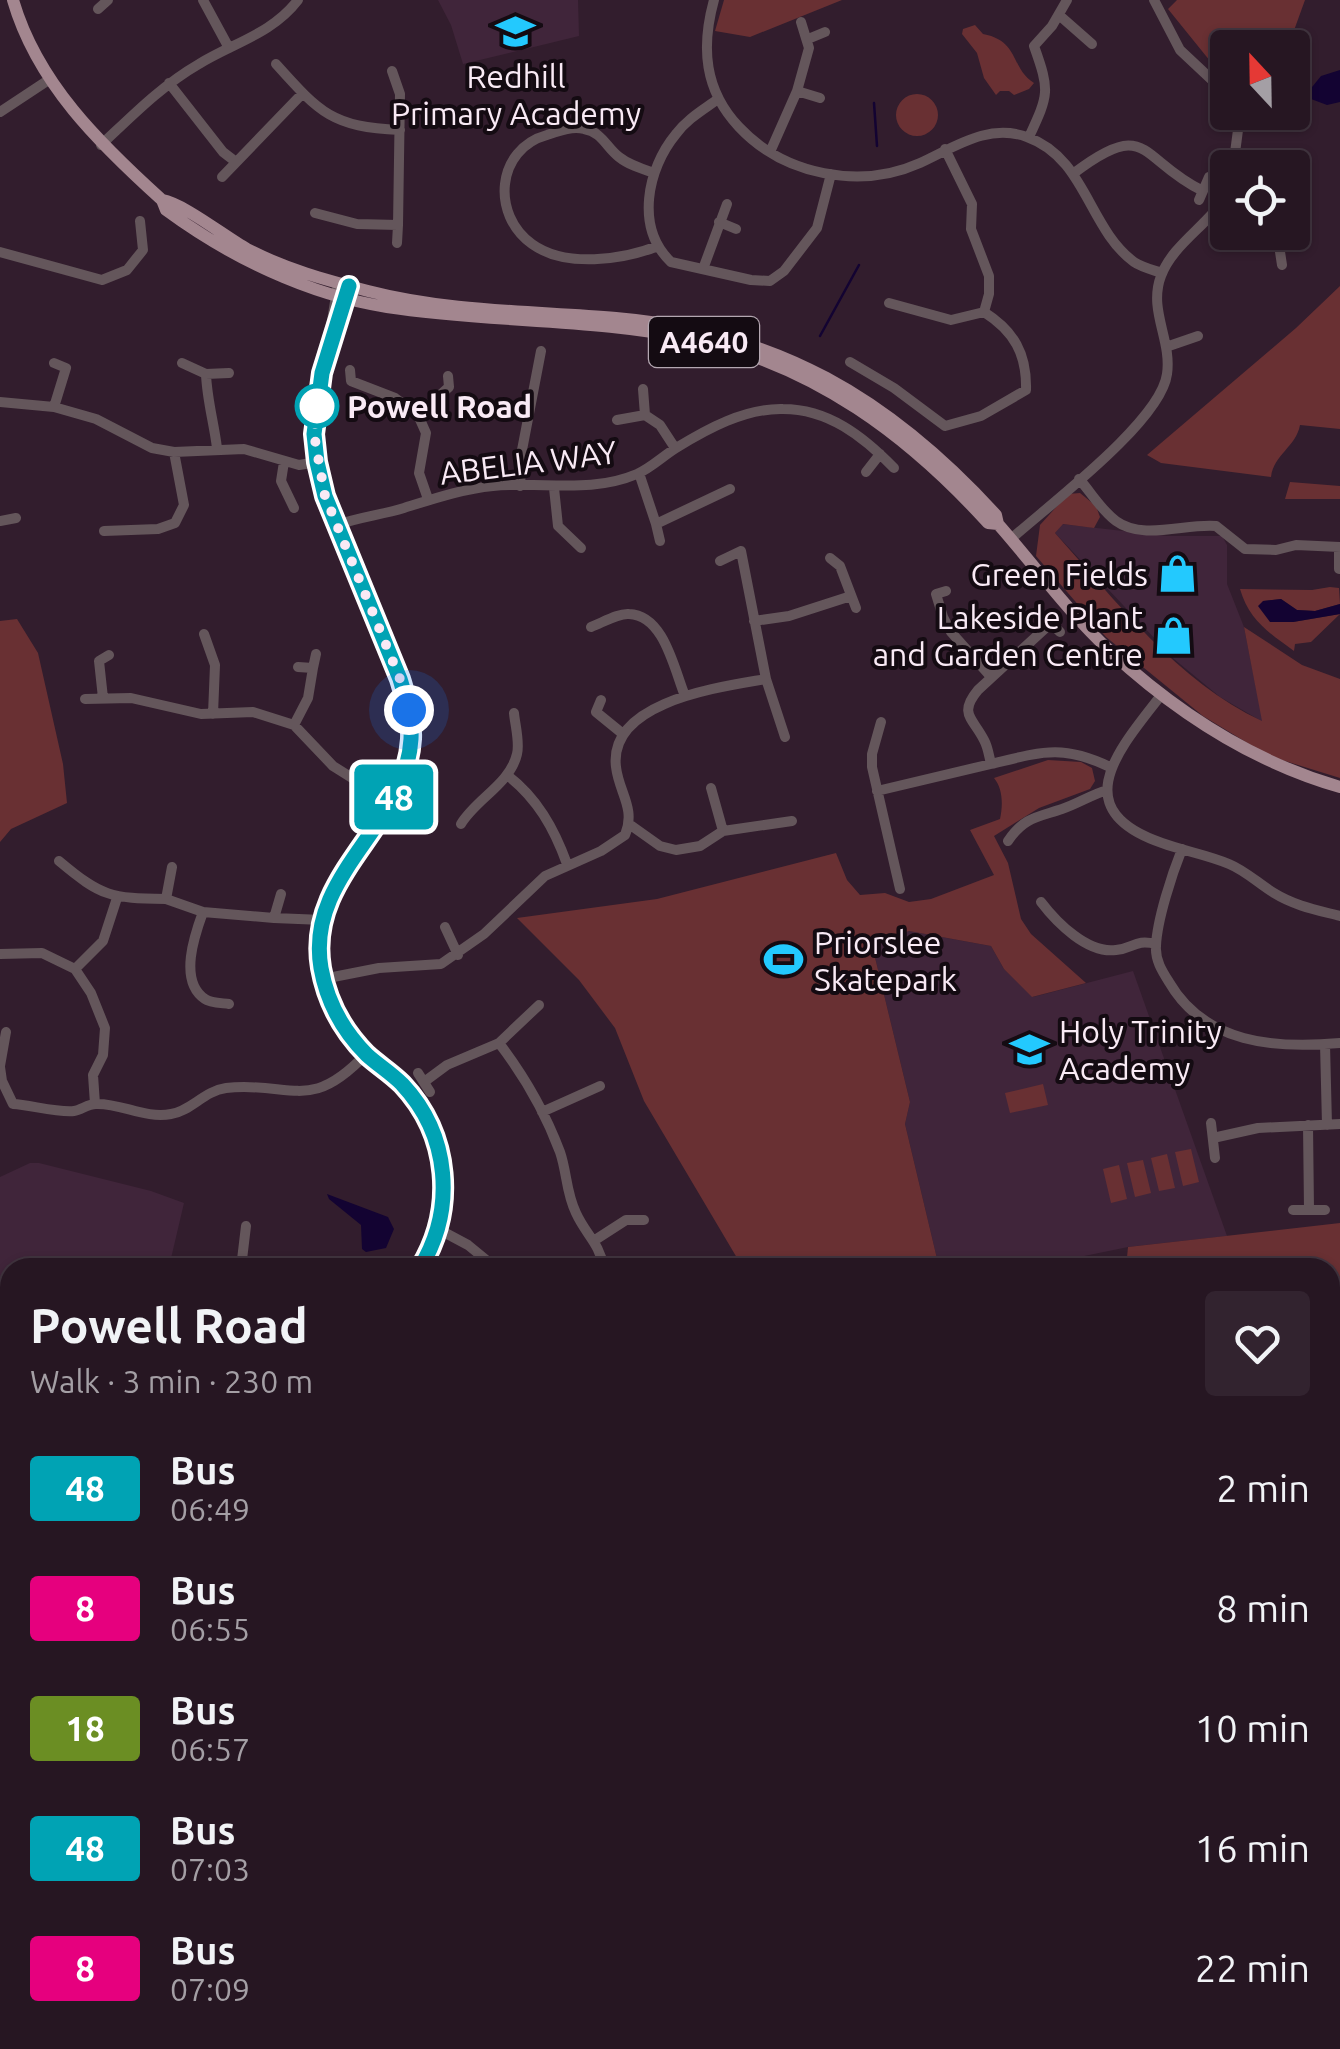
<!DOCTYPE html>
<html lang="en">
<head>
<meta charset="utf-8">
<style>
	body { margin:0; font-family:Ubuntu,sans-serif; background:#32232f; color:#f1f3f6; height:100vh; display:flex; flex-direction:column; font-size:38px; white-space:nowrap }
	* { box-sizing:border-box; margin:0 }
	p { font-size:32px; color:#a49fa5 }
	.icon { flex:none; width:55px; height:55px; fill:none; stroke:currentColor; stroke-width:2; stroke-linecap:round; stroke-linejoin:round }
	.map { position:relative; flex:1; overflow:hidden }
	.side { position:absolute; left:0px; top:1258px; width:1340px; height:792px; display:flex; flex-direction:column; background:#261622; border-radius:30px 30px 0 0; box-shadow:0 2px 8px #0004,0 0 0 2px #423540 }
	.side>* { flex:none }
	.badge { padding:0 20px; border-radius:8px; font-size:35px; line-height:65px }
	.needle { width:65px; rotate:338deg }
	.controls { position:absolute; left:1210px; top:30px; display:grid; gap:20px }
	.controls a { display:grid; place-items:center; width:100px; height:100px; border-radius:10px; background:#261622; box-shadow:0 2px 8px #0004,0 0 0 2px #423540; font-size:50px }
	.you { position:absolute; width:50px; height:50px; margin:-25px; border:8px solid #fff; border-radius:50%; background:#1a73e8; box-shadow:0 0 0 15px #1a73e833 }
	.map>.badge { position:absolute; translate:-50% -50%; box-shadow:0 0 0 5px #fff }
	.round { display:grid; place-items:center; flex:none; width:105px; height:105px; border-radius:10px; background:#32232f }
	.summary { display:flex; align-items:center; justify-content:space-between; height:170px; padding:0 30px }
	h1 { font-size:48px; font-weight:600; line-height:75px }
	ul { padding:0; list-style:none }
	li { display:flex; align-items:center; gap:30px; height:120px; padding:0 30px }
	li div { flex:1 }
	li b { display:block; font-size:38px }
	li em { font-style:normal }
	li .badge { min-width:110px; font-weight:700; text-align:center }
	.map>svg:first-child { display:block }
</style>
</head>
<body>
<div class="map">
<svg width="1340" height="2049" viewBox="0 0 1340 2049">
	<rect width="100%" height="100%" fill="#321d2d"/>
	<!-- built -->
	<path fill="#40253a" d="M 438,0 L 578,0 L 579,36 L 463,64 L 451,25 Z
		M 1062,524 L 1167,536 L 1222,536 L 1227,545 L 1227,584 L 1244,627 L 1263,722 L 1220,697 L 1174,659 L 1055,533 Z
		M 909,931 L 991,946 L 1004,969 L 1033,997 L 1133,971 L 1227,1236 L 1128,1247 L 1031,1267 L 939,1267 L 905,1124 L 910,1102 L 872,945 Z
		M 30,1163 L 39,1163 L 151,1191 L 184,1203 L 169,1267 L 10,1268 L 10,1308 L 0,1308 L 0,1177 Z
		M 1340,1835 L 1340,2049 L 480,2049 L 517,2040 L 1330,2040 L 1330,1838 Z"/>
	<!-- green -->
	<path fill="#693033" d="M 724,0 L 842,0 L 750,37 L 715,31 Z
		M 1177,0 L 1305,0 L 1288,47 L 1228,48 L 1227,82 L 1168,9 Z
		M 975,25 L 983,34 C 1020,41 1010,68 1034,83 L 1029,89 L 1014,95 L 1009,91 L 1000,91 L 996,95 L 984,78 L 977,53 L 962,34 L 963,29 Z
		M896 115a21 21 0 1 1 42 0a21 21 0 1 1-42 0Z
		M 1340,286 L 1340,429 L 1300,425 C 1296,447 1274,454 1271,477 L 1161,463 L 1147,455 L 1296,328 Z
		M 1290,482 L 1340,486 L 1340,499 L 1285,499 Z
		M 1080,493 L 1096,506 L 1100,517 L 1094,528 L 1063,524 L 1055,533 C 1116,601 1178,682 1262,721 L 1244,627 L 1302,665 L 1340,679 L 1340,778 L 1269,756 L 1203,716 L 1106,637 L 1036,556 L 1040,525 L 1068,494 Z
		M 1330,587 L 1339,588 L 1340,604 L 1315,611 L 1297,610 L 1281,599 L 1263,601 L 1293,622 L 1340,614 L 1311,642 L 1295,644 L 1294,651 C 1269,633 1249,620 1240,589 L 1312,590 Z
		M 17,619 L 38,653 L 63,764 L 67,803 L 11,829 L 0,842 L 0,621 Z
		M 1048,760 L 1081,762 L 1092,768 L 1095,781 L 1090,789 L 1039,808 L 994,836 L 1008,863 L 1021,919 L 1031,934 L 1086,983 L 1032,997 L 1004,969 L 991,946 L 909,931 L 872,945 L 910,1102 L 905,1124 L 939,1267 L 748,1268 L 740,1263 L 644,1101 L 615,1028 L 579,980 L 517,918 L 657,899 L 836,853 L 847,880 L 860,895 L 885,893 L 909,902 L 931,899 L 994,875 L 970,830 L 1000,819 C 1003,805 1003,789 994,778 Z
		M 1043,1084 L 1048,1105 L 1010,1113 L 1005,1093 Z
		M 1191,1149 L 1199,1182 L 1183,1186 L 1175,1152 Z
		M 1167,1154 L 1175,1188 L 1159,1191 L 1151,1158 Z
		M 1143,1160 L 1151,1193 L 1135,1197 L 1127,1163 Z
		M 1119,1165 L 1127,1199 L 1111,1203 L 1103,1169 Z
		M 1340,1223 L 1340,1314 L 1330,1312 L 1330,1268 L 1126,1268 L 1128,1247 Z
		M 10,1333 L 10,1418 L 0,1412 L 0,1335 Z
		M 1330,1420 L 1340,1427 L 1340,1463 L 1330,1466 Z
		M 1340,1471 L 1340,1719 L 1330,1722 L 1330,1474 Z
		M 10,1633 L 10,1729 L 0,1707 L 0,1641 Z
		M 1340,1776 L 1340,1835 L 1330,1838 L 1330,1779 Z
		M 3,1797 L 10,1798 L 10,1957 L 0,1957 L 0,1813 Z"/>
	<!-- water -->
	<path fill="#130332" d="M 1340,70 L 1340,102 L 1327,105 L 1311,99 L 1308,92 L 1321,76 Z
		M 1281,599 L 1297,610 L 1315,611 L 1340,604 L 1340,614 L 1293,622 L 1270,622 L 1258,606 L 1263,601 Z
		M 327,1194 L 388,1217 L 394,1229 L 386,1248 L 366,1252 L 362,1249 L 361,1225 L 329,1199 Z
		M 1330,1312 L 1340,1314 L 1340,1427 L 1330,1420 L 1330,1326 L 1338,1322 L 1330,1318 Z"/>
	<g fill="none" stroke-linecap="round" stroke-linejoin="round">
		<!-- stream -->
		<path stroke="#130332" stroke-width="2.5" d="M 874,103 L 877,146
			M 820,336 L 859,265
			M 1126,1263 L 1137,1261 L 1195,1268"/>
		<!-- minor -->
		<path stroke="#64565b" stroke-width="10" d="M 203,0 L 229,48
			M 714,0 C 701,47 704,90 739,127 C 784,175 860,190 920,163 C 955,147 988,123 1027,137 C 1086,158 1088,228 1134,262 C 1141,267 1153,270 1162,273
			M 1154,0 L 1180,50 L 1228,95
			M 98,9 L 108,0
			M 1059,15 L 1092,44
			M 808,39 L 825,32
			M 276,64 C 320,113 332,127 400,130
			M 392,71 L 400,94 L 398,225
			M 169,83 L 223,152 L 236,162
			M 797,91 L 820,98
			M 718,99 C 703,110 687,119 676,134 C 647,169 635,228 671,262 L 751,280 L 770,281 L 784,271 L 817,228 L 831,174
			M 0,112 L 50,79
			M 1029,137 C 1049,94 1050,91 1034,46 L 1052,26 L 1067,0
			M 101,145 C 132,116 161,86 199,64 C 233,43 272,34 298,0
			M 945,149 L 972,204 L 971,229 L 989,276 L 989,294 L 984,312
			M 770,152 L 797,91 L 809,48 L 801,22
			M 1233,168 L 1238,130 L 1244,112
			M 654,173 C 642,169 629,165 619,157 C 606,147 602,132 584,129 C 572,126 559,131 547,135 C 496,149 491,215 532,244 C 565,268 623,260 658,246
			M 1074,173 C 1149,116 1139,160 1203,191
			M 222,177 L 302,94
			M 1199,200 L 1209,177
			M 315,213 L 357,224 L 398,225 L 397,243
			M 719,222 L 736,229
			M 1277,232 L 1282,265
			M 0,252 L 102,280 L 127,270 L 143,250 L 140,221
			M 703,269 L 727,204
			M 337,289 L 314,435 L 317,462 L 325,496 L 400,679 C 406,699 413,719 411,739 C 406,831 301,873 322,976 C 334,1035 366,1046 402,1084 C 450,1135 457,1209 419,1268
			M 1166,347 L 1198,336
			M 328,349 L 333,343 L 347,294
			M 850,362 L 894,388 L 945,426 L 981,416 L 1026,390 C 1027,354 1014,331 984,312 L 951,320 L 889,303
			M 182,363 L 206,374 L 229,373
			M 350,370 L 351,381 L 395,398 L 418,415 L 449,387 L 448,376
			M 206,374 C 207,400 214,423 217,448
			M 0,402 L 54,407 L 96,419 L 152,448 L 174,452 L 244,449 L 299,465 L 317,462
			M 54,407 L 66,368 L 54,363
			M 418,415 L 426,433 L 419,473 L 428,499
			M 645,415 L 660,425 L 675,448
			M 617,420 L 645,415 L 643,389
			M 284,462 L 281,481 L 294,508
			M 866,472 L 880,454
			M 639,473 L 656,524 L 730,489
			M 1079,479 C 1091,492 1101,510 1116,521 C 1143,541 1186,523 1216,526 L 1245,549 L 1276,550 L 1296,545 L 1340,547
			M 520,486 L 522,450 L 541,351
			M 554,488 L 558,526 L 581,548
			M 0,521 L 16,518
			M 656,524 L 660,541
			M 337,525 C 359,517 381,515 404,508 C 433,499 462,489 493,486 C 542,481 590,494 637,474 C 651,468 663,456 676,448 C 707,429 745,408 783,409 C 828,409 863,436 894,468
			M 104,531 L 158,529 L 175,523 L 184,505 L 174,452
			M 1011,539 C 1049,505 1161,421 1167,374 C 1172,340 1148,310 1161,276 C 1173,243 1211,224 1228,192
			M 1339,547 L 1339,569
			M 830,558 L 840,566 L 856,608
			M 946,591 L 936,594 L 943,617 L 951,632 L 991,677
			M 754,621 L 789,616 L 851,596
			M 591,627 C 602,623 618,613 629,614 C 664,615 674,669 685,696
			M 1060,632 L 1051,623 L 978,690 C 958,714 973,718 984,740 C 988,747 989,756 991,764 C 1041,752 1062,744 1110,767
			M 204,634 L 215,665 L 213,714
			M 298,667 L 313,668 L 316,654
			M 766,679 L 785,737
			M 1162,694 C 1121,747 1063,809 1162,843 C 1184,851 1208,855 1229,864 C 1246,871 1259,884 1274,893 C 1295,906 1317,910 1340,916
			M 103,698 L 99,661 L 109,655
			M 85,699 L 131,698 L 201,714 L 253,712 L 294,725 L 308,698 L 313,668
			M 601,700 L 596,712 L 623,734
			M 881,722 L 872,754 L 872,767 L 900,889
			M 294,725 L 333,766 L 392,803
			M 507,775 C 537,798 554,828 567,864
			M 711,788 L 723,831
			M 877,791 L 991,764
			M 461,824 C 476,799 510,784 517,754 C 520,742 515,725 514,713
			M 629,824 L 660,846 L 676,850 L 700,846 L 723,831 L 792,821
			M 1008,841 C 1024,817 1038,817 1062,809 C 1077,804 1091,795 1107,790
			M 1182,849 C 1172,874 1157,920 1156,946 C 1155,960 1162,971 1169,982 C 1205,1044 1275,1049 1340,1043
			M 59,861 C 102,897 110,898 166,899 L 172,867
			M 166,899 L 203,912 C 195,934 178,981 205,999 C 210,1003 222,1003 229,1004
			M 1041,902 C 1057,923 1088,954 1116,950 C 1134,948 1135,939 1156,944
			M 203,912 L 274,918 L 281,894
			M 274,918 L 323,920
			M 445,927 L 458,955
			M 0,954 L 42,953 L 75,969 L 91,993 L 105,1028 L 103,1055 L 93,1075 L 95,1104
			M 75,969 L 103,941 L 117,898
			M 323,979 L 379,968 L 441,964 L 484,934 L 545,876 L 601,851 L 625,835 C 636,808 619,793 616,767 C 608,701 721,687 766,679 L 741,551 L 720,561
			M 499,1043 L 539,1005
			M 1325,1044 L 1327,1125
			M 0,1066 L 6,1032
			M 0,1067 L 2,1081 L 13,1104 C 30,1105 59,1113 74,1111 C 81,1110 88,1104 96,1104 C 121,1103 145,1119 171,1114 C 191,1111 204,1091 226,1088 C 292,1081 309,1114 366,1054
			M 418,1073 L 430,1092
			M 424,1082 L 447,1065 L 499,1043 C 525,1077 545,1112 560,1152 C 567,1172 566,1193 576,1213 C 586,1235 599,1242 604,1268
			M 542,1112 L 600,1086
			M 1211,1123 L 1215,1158
			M 1308,1125 L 1309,1210
			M 1213,1138 L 1258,1128 L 1340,1124
			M 1293,1210 L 1325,1210
			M 438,1229 L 468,1245 L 496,1268
			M 595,1240 L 626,1220 L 644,1220
			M 241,1268 L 246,1226
			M 0,1322 L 10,1321
			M 1330,1843 L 1340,1840
			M 0,1960 L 10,1959
			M 1309,2040 L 1311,2049
			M 505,2049 L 540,2040"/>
		<!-- major -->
		<path stroke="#a3868f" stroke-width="12" d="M 13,0 C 37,83 100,144 162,200 L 166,210 C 230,257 308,295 387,307 C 490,323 595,318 697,340 C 815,366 908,435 988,523 L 998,524
			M 162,200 C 184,204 224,236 247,249 C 285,269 326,280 368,291 C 449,312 534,311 616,318 C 777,332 889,398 996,515 L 998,524 C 1035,566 1069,613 1110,651 C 1176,712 1253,762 1340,787"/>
		<!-- highway -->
		<path stroke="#bc99a4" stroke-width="14" d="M 1330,1741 L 1340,1739
			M 1330,1760 L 1340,1757
			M 276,2049 L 308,2040
			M 342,2049 L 374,2040"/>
	</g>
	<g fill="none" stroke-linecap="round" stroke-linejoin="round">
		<defs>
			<path id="line" d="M 349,286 L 322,373 L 314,434 L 317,462 L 325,496 L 400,679 C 406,699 412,718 411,739 C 406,827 305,874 321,968 C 327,1002 343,1031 367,1055 C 378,1065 391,1073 402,1084 C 450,1135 456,1209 420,1268"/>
		</defs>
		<!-- line casing -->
		<use href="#line" stroke="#fff" stroke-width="22"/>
		<!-- line -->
		<use href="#line" stroke="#00a3b4" stroke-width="15"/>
		<!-- walk -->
		<path stroke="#f9eaf5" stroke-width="10" stroke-dasharray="0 18" d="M 317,406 L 314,434 L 325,496 L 400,679 L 409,710"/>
	</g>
	<!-- icons -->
	<defs>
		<symbol id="school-bare" viewBox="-9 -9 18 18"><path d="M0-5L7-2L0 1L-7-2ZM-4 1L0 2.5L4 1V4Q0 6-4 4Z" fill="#23c9fe" stroke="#140b12" stroke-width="2.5" paint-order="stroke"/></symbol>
		<symbol id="shop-bare" viewBox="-9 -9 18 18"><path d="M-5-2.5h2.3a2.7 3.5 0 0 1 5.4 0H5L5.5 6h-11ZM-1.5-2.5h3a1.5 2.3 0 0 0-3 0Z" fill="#23c9fe" stroke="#140b12" stroke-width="2.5" paint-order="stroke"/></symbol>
		<symbol id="stadium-bare" viewBox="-9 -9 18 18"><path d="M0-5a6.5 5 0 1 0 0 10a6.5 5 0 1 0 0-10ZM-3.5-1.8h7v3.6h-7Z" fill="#23c9fe" stroke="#140b12" stroke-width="2.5" paint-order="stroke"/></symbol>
	</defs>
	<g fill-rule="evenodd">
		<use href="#school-bare" x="488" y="4" width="55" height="55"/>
		<use href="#shop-bare" x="1150" y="546" width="55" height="55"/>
		<use href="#shop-bare" x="1146" y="608" width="55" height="55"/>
		<use href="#stadium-bare" x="756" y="932" width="55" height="55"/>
		<use href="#school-bare" x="1002" y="1022" width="55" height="55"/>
	</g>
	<!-- markers -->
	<circle fill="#fff" stroke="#00a3b4" stroke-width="5" cx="317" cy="406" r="20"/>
	<g text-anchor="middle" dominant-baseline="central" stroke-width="8" stroke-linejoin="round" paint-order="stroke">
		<!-- shield labels -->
		<rect fill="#140b12" stroke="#b4a7b1" stroke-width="2.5" x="649" y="317" width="110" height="50" rx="8"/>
		<g font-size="30" font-weight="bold" fill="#f9eaf5">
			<text x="704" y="342">A4640</text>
		</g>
		<!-- poi labels -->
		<g font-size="32" fill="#f9eaf5" stroke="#140b12" text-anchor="end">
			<text x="516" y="76" text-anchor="middle">Redhill<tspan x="516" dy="37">Primary Academy</tspan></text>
			<text x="1148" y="574">Green Fields</text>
			<text x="1143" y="617">Lakeside Plant<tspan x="1143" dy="37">and Garden Centre</tspan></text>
			<text x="814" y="942" text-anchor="start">Priorslee<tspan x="814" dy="37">Skatepark</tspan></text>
			<text x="1059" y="1031" text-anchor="start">Holy Trinity<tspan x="1059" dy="37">Academy</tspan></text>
		</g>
		<!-- stop labels -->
		<g font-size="32" font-weight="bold" fill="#f9eaf5" stroke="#140b12" text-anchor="start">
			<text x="347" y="406">Powell Road</text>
		</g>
		<!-- street labels -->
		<g font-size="32" fill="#f9eaf5" stroke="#140b12">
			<text transform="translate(528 462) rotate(-7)">ABELIA WAY</text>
		</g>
	</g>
</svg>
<div class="controls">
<a><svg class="needle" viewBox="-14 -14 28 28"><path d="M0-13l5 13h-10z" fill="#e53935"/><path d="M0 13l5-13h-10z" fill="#a49fa5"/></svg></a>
<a><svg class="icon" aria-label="locate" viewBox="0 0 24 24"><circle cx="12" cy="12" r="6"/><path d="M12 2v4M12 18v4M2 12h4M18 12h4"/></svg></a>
</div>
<div class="you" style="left:409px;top:710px"></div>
<b class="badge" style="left:394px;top:797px;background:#00a3b4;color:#fff">48</b>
<section class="side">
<div class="summary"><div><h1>Powell Road</h1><p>Walk · 3 min · 230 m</p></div><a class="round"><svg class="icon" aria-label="heart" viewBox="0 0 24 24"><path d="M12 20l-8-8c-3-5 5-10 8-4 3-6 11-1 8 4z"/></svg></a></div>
<ul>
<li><span class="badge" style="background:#00a3b4;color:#fff">48</span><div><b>Bus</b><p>06:49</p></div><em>2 min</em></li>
<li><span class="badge" style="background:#e6007e;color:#fff">8</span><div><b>Bus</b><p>06:55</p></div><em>8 min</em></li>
<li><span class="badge" style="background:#6b8e23;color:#fff">18</span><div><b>Bus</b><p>06:57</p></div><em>10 min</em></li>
<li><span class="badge" style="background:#00a3b4;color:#fff">48</span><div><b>Bus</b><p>07:03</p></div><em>16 min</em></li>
<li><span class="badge" style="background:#e6007e;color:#fff">8</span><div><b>Bus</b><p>07:09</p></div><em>22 min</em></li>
</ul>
</section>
</div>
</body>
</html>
